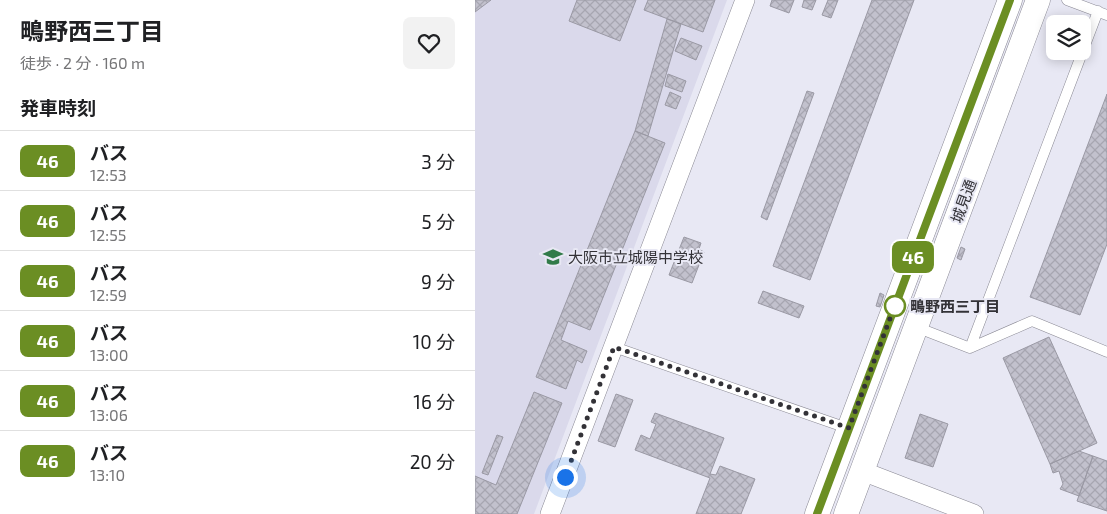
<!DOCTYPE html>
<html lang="ja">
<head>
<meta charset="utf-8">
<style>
	body { margin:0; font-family:"Exo 2","Noto Sans JP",sans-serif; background:#f2f2f2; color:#202124; height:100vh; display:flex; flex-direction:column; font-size:19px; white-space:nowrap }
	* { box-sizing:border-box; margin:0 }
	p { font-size:16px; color:#757577 }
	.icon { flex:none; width:28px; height:28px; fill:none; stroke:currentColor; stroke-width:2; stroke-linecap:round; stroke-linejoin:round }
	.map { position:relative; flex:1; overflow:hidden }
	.side { display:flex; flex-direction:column; background:#fff; width:475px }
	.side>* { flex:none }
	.badge { padding:0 10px; border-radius:8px; font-size:18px; line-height:32px }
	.tools { position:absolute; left:571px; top:15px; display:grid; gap:10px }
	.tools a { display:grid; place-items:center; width:45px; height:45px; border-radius:8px; background:#fff; box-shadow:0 2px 12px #0003; font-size:25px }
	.you { position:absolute; width:25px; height:25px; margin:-12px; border:4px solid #fff; border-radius:50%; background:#1a73e8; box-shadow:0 0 0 8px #1a73e833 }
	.map>.badge { position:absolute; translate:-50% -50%; box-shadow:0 0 0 2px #fff }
	h2 { padding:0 20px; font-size:19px; line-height:45px }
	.round { display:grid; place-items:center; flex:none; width:52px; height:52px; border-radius:8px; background:#f2f2f2 }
	.head { display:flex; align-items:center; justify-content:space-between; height:85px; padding:0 20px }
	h1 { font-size:24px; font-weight:700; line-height:38px }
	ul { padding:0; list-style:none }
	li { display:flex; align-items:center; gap:15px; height:60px; padding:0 20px; border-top:1px solid #e0e0e0 }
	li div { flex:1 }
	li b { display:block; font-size:19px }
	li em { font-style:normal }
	li .badge { min-width:55px; font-weight:700; text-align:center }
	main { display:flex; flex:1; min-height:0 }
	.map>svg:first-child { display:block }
</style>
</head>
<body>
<main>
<section class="side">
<div class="head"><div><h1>鴫野西三丁目</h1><p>徒歩 · 2 分 · 160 m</p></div><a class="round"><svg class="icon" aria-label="heart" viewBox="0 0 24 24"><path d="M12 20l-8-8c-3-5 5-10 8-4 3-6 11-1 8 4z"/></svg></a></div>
<h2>発車時刻</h2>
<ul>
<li><span class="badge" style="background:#6b8e23;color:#fff">46</span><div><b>バス</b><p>12:53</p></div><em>3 分</em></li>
<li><span class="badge" style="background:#6b8e23;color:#fff">46</span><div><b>バス</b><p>12:55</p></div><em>5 分</em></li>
<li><span class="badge" style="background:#6b8e23;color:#fff">46</span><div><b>バス</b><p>12:59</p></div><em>9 分</em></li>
<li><span class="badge" style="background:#6b8e23;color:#fff">46</span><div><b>バス</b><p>13:00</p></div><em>10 分</em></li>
<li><span class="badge" style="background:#6b8e23;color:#fff">46</span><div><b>バス</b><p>13:06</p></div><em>16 分</em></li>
<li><span class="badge" style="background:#6b8e23;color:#fff">46</span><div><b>バス</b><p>13:10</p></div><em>20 分</em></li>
</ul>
</section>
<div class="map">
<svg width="632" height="514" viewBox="0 0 632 514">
	<defs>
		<pattern id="building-cross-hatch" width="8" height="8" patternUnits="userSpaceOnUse" patternTransform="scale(1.25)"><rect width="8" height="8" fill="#c2c1cd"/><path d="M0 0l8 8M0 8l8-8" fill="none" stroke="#a7a6b1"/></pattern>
	</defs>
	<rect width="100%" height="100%" fill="#e8e8f4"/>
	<!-- built -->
	<path fill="#dad9eb" d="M 0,0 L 252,0 L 59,514 L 0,514 Z"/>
	<!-- building -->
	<path fill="url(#building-cross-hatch)" stroke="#9a99a4" d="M 0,0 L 16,0 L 0,12 Z
		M 102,0 L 161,0 L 145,41 L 94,21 Z
		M 173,0 L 240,0 L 228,32 L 169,10 Z
		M 297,0 L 319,0 L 314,13 L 295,6 Z
		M 329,0 L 341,0 L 337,10 L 327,7 Z
		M 353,0 L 363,0 L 356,18 L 347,15 Z
		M 397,0 L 439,0 L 335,280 L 298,266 Z
		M 192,19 L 206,24 L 173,136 L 160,131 Z
		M 206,38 L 227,46 L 221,60 L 200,51 Z
		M 193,74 L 211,81 L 207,92 L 190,86 Z
		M 332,91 L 339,93 L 292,220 L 286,217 Z
		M 195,92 L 206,97 L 201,109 L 190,105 Z
		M 632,94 L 632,244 L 605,315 L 555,297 Z
		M 160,131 L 190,143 L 115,330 L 93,321 L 86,340 L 112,351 L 107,363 L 102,360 L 91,389 L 61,377 Z
		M 209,237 L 226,243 L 224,249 L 229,252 L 217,283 L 194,275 Z
		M 486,247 L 490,249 L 486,260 L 482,258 Z
		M 288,291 L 329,306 L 324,318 L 283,303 Z
		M 405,293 L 409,295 L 405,307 L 401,306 Z
		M 574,337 L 622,443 L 575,464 L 528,358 Z
		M 59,392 L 87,403 L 42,514 L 0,514 L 0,476 L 21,485 Z
		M 141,394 L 158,400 L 140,447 L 123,441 Z
		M 180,413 L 249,438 L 235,474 L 241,475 L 245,466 L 280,479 L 266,514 L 221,514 L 235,478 L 160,450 L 166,435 L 175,439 L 181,424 L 176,422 Z
		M 445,414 L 473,424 L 458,467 L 430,458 Z
		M 22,435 L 28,437 L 13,475 L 7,473 Z
		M 604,451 L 618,456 L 604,496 L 585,489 L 588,484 L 584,471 L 578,473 L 575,464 Z
		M 618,456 L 632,461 L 632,511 L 602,501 Z"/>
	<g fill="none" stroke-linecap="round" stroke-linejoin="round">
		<defs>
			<path id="service" d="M 592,0 L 632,15
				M 441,327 L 495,348 L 557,321 L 632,352
				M 139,347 L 375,429
				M 495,348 L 623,11"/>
			<path id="minor" d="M 387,471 L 499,514
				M 75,514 L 270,0"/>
			<path id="tertiary" d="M 342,514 L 535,0
				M 371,514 L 563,0"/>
		</defs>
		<!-- service casing -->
		<use href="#service" stroke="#8a8994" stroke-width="11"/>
		<!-- minor casing -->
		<use href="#minor" stroke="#8a8994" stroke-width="20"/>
		<!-- tertiary casing -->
		<use href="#tertiary" stroke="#8a8994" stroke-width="25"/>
		<!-- service -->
		<use href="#service" stroke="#fff" stroke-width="10"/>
		<!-- minor -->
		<use href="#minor" stroke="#fff" stroke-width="19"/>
		<!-- tertiary -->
		<use href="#tertiary" stroke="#fff" stroke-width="24"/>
	</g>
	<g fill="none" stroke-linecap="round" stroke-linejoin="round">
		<defs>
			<path id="line" d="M 342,514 L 535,0"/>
		</defs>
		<!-- line casing -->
		<use href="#line" stroke="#fff" stroke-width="11"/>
		<!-- line -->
		<use href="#line" stroke="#6b8e23" stroke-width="8"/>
		<!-- walk -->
		<path stroke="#333237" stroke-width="5" stroke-dasharray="0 9" d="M 90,477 L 139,347 L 374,428 L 420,305 L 420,306"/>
	</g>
	<!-- icons -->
	<defs>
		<symbol id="school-bare" viewBox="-9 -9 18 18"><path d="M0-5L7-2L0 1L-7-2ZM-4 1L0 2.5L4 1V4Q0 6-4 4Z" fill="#317b49" stroke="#e8e8f4" stroke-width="2.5" paint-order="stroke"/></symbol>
	</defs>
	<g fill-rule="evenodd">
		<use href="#school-bare" x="64" y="243" width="28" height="28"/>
	</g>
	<!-- markers -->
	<circle fill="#fff" stroke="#6b8e23" stroke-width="2.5" cx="420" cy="306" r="10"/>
	<g text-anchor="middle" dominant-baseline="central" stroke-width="4" stroke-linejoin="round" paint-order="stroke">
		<!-- street labels -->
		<g font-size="15" fill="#333237" stroke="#e8e8f4">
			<text transform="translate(488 201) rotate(-70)">城見通</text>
		</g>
		<!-- poi labels -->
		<g font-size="15" fill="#333237" stroke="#e8e8f4" text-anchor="start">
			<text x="93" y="257">大阪市立城陽中学校</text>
		</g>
		<!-- stop labels -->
		<g font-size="15" font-weight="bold" fill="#333237" stroke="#e8e8f4" text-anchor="start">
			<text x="435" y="306">鴫野西三丁目</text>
		</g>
	</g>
</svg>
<div class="tools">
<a><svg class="icon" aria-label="layers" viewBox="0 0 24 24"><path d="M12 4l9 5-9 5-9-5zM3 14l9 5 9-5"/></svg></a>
</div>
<div class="you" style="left:90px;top:477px"></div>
<b class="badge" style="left:438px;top:257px;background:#6b8e23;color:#fff">46</b>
</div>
</main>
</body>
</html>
